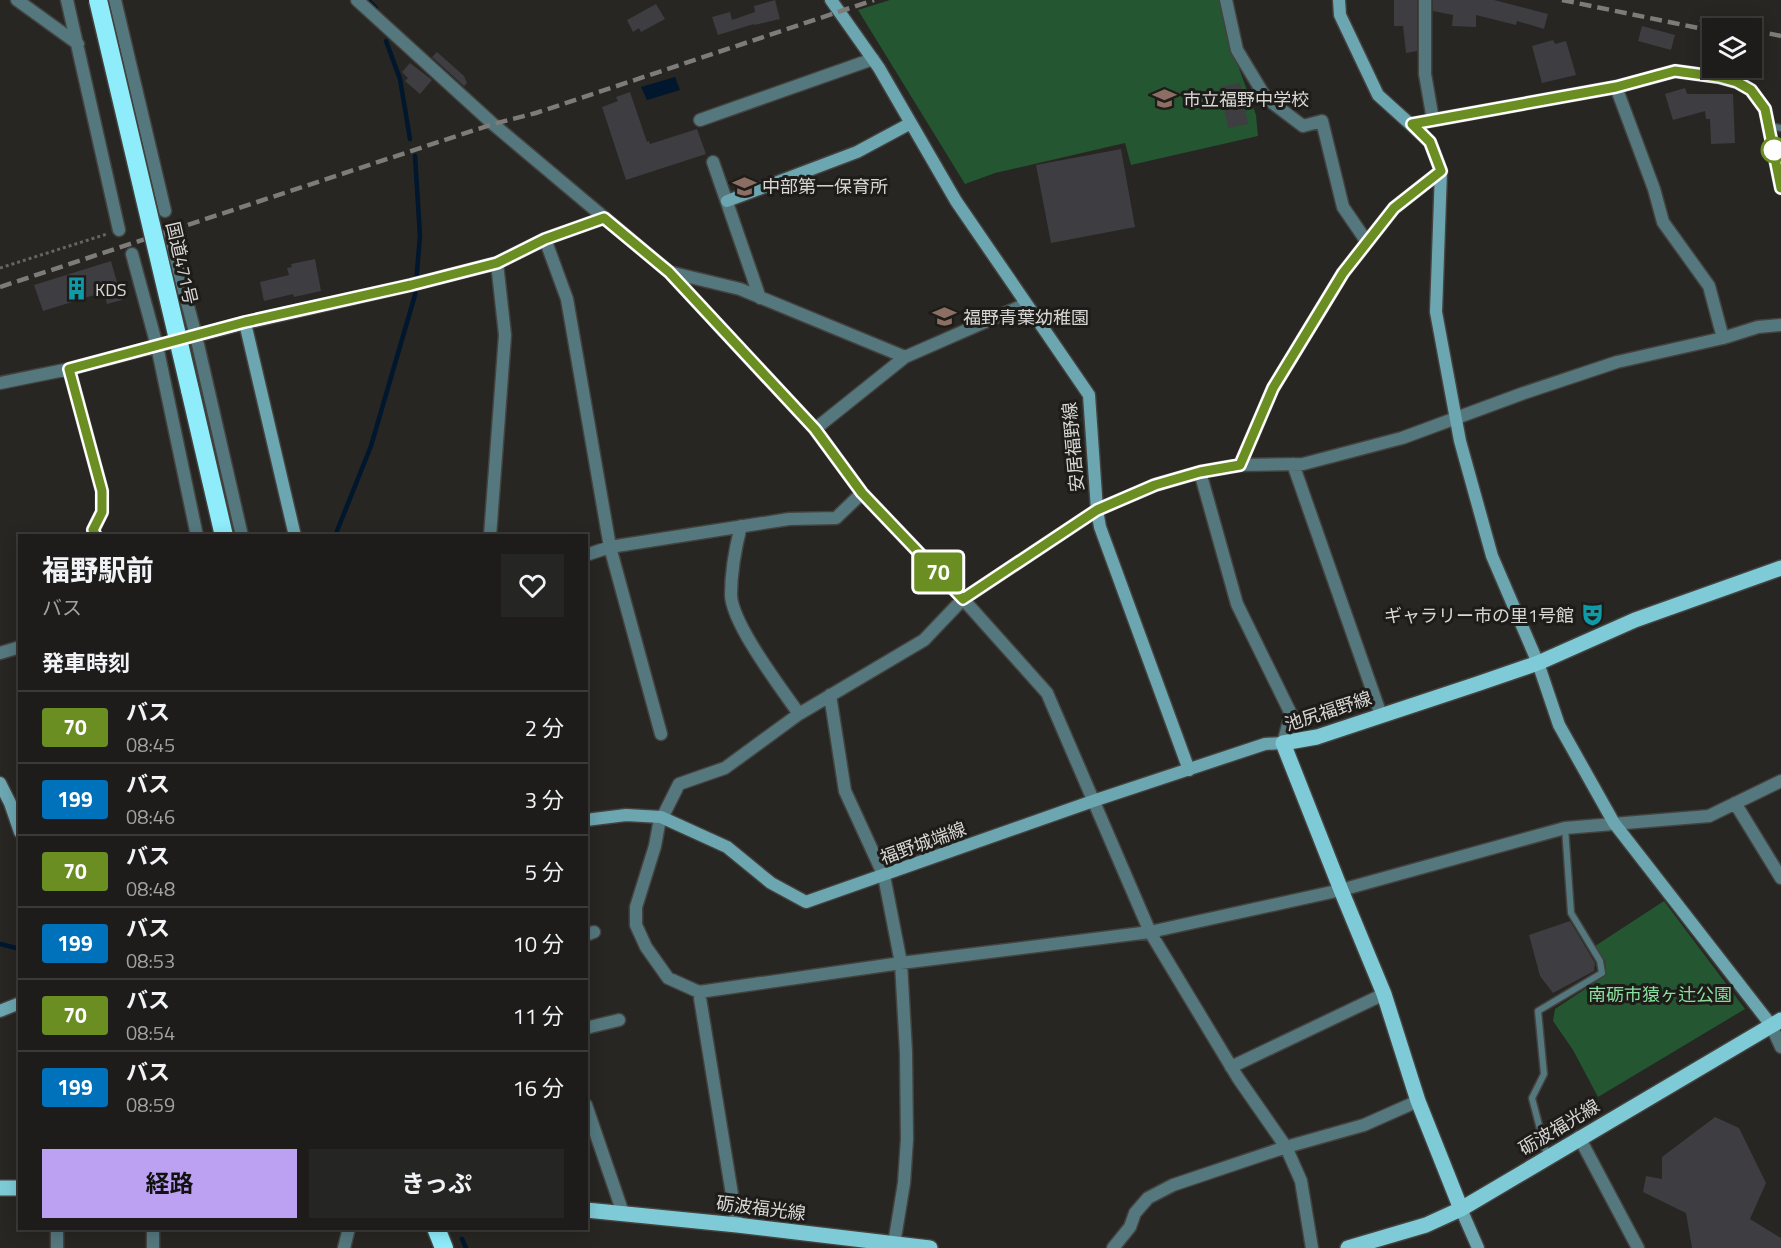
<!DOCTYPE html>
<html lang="ja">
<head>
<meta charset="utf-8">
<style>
	body { margin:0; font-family:"Titillium Web","Noto Sans JP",sans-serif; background:#252523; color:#f1f3f6; height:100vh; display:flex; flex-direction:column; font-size:22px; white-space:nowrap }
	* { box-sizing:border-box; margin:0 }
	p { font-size:20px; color:#a0a1a2 }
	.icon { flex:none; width:33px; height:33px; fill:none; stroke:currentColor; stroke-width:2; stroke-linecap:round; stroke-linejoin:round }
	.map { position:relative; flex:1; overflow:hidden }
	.sheet { position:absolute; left:18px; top:534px; width:570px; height:696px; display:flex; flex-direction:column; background:#1d1c1a; border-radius:0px; box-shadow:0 3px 15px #0003,0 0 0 2px #3b3a39 }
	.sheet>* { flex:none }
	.badge { padding:0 12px; border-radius:4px; font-size:21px; line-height:39px }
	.tools { position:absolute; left:1702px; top:18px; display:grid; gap:12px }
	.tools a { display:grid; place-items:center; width:60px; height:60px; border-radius:0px; background:#1d1c1a; box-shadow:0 3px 15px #0003,0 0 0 2px #3b3a39; font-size:30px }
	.map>.badge { position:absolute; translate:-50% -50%; box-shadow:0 0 0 3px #fff }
	h2 { padding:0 24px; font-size:22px; line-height:54px }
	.round { display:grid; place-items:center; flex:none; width:63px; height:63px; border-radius:0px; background:#252523 }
	.head { display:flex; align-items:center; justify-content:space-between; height:102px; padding:0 24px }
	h1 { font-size:28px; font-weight:700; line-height:45px }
	.action { display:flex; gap:12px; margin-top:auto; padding:12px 24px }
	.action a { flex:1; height:69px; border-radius:0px; background:#bca0f2; color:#111; font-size:24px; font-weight:700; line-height:69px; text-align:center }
	.action a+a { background:#252523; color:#f1f3f6 }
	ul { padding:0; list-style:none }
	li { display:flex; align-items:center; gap:18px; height:72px; padding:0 24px; border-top:2px solid #3b3a39 }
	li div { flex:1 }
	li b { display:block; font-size:22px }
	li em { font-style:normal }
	li .badge { min-width:66px; font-weight:700; text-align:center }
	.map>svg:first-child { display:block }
</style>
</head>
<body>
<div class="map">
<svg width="1781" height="1248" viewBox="0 0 1781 1248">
	<rect width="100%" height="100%" fill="#272622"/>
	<!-- park -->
	<path fill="#245632" d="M 890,0 L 1220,0 L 1236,60 L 1256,115 L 1258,136 L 1131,165 L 1125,143 L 995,173 L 965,184 L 858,10 Z
		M 1664,901 L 1745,1009 L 1598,1097 L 1573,1050 L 1553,1021 L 1555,1009 L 1606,975 L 1605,961 L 1595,946 Z"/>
	<!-- water -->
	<path fill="#00172d" d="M 675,77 L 680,90 L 647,100 L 641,87 Z"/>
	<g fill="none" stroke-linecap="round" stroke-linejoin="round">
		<!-- stream -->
		<path stroke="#00172d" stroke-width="4.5" d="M 368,0 L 376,8
			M 386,41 L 400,79 L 410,139
			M 335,536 L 371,446 L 415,295 L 420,236 L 415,156
			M 0,944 L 20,949
			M 462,1239 L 466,1248"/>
	</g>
	<!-- building -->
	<path fill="#3e3d41" d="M 775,0 L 780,19 L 754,25 L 754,24 L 718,35 L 712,17 L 730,12 L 732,20 L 755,12 L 754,6 Z
		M 1394,0 L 1417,0 L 1417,51 L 1406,53 L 1403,26 L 1394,26 Z
		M 1433,0 L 1494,0 L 1548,14 L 1544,29 L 1517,21 L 1516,25 L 1476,15 L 1476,27 L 1452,26 L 1453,15 L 1433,11 Z
		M 656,4 L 665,19 L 641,32 L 639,28 L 633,32 L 627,20 Z
		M 1642,26 L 1675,35 L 1671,50 L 1638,41 Z
		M 1553,40 L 1555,44 L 1566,41 L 1576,75 L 1542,83 L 1532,46 Z
		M 437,52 L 464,76 L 467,83 L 464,86 L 432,57 Z
		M 410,63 L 432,80 L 420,94 L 405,81 L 408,78 L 402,72 Z
		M 1240,83 L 1248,124 L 1228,128 L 1220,87 Z
		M 1685,88 L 1687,94 L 1733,94 L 1735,143 L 1711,144 L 1710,119 L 1706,119 L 1705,111 L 1673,120 L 1665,94 Z
		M 630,92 L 647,142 L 649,141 L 650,144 L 697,129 L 706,154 L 626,180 L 602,107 L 618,101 L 616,97 Z
		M 1121,149 L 1135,227 L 1051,243 L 1036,165 Z
		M 315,259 L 321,291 L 294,297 L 293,294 L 264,301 L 260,282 L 289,275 L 287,268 L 292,267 L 291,264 Z
		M 111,261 L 122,300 L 107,304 L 104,292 L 43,311 L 34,285 Z
		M 1570,921 L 1595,963 L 1594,971 L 1553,993 L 1540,976 L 1529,935 Z
		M 1715,1117 L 1739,1128 L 1766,1183 L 1750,1219 L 1781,1238 L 1781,1248 L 1692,1248 L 1686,1213 L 1643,1192 L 1646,1176 L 1662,1179 L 1662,1157 Z"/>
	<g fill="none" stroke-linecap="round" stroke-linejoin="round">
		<!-- street-tunnel -->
		<path stroke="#42413d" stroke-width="12" stroke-dasharray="12 6" stroke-linecap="butt" d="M 1750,28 L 1751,22"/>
		<defs>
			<path id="lane" d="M 1769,126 L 1781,128
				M 1547,1156 L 1532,1098 L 1544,1074 L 1538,1011 L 1602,973 L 1600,961 L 1571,913 L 1565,828"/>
			<path id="street" d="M 17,0 L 78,44
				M 67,0 L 119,230
				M 115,0 L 165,211
				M 357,0 L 493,124 L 669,272 L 815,429 L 862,493 L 963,599 L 1047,693 L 1150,932 L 1238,1078 L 1286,1147 L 1301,1181 L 1312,1248
				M 1226,0 L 1237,50 L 1266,98 L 1303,126 L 1322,121 L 1343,207 L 1367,242
				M 1425,0 L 1425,74 L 1433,120
				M 1616,87 L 1654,189 L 1663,222 L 1709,286 L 1723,338
				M 700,120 L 873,59
				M 713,162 L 760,298
				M 169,235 L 196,336 L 242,536
				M 545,239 L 567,299 L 610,547 L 661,734
				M 132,254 L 157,346 L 197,536
				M 669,272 L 740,289 L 905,357
				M 1781,325 L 1758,327 L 1723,338 L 1617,362 L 1524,393 L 1402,438 L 1303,464 L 1240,465 L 1200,472 L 1155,485 L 1097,510 L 963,599 L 924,640 L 799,714 L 725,768 L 679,784 L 659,824 L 655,846 L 636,907 L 636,925 L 646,947 L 668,978 L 699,992 L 901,963 L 1150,932 L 1341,890 L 1565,828 L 1709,816 L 1781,781
				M 69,369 L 102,491 L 102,512 L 93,530 L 96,536
				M 0,383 L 69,369 L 245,323 L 411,285 L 497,263 L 545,239 L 604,218
				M 815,429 L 905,357 L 1026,304
				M 1293,464 L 1381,715
				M 1240,465 L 1273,388 L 1343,273 L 1394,208 L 1441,171
				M 1200,472 L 1237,604 L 1291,714 L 1283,743
				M 741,526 C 735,549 731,572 731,595 C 732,624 781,688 799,714
				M 490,536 L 505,335 L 497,263
				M 586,555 L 610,547 L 789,519 L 836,518 L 862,493
				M 0,653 L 20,647
				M 830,695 L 845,791 L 884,876 L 901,963 L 906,1052 L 907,1139 L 904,1183 L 894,1244
				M 1735,803 L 1781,878
				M 586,935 L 594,932
				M 699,992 L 737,1225
				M 1771,1025 L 1781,1047
				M 586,1028 L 619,1020
				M 1231,1067 L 1384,994
				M 586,1105 L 623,1213
				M 1579,1137 L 1638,1248
				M 57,1248 L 57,1228
				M 153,1248 L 153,1228
				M 344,1248 L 349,1228
				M 1113,1248 L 1130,1227 L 1135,1213 L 1148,1198 L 1173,1185 L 1286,1147 L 1364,1125 L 1418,1101"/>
			<path id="secondary" d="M 831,0 L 879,68 L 956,201 L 1089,395 L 1097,510 L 1100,527 L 1189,770
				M 1339,0 L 1340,15 L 1378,95 L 1430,142 L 1441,171 L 1436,312 L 1460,441 L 1492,556 L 1538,663 L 1559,725 L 1614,823 L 1771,1025
				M 1412,124 L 1616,87 L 1675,71 L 1719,77 L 1737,82 L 1751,90 L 1765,109 L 1781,188
				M 727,201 L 857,152 L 911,123
				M 245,323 L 295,536
				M 0,783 L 10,803 L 20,832
				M 586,820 L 626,815 L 661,817 L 727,847 L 771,883 L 806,902 L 1093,801 L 1265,744 L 1283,743
				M 0,1011 L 20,1003
				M 1461,1209 L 1478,1248"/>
			<path id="primary" d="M 0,1188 L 20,1188
				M 1461,1209 L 1418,1101 L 1384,994 L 1341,890 L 1283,743 L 1317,737 L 1477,684 L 1538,663 L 1635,620 L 1781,568
				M 586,1210 L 737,1225 L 930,1248
				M 1348,1248 L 1426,1225 L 1461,1209 L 1781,1020"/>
			<path id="highway" d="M 190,390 L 224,536
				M 436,1228 L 444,1248"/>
		</defs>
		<!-- lane casing -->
		<use href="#lane" stroke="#43423f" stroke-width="9"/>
		<!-- street casing -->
		<use href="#street" stroke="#43423f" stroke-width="15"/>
		<!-- secondary casing -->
		<use href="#secondary" stroke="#43423f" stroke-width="15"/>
		<!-- primary casing -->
		<use href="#primary" stroke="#43423f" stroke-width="18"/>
		<!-- highway casing -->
		<use href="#highway" stroke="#43423f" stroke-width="21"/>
		<!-- path -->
		<path stroke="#666562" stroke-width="3" stroke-dasharray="3 3" stroke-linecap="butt" d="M 0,268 L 107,234"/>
		<!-- lane -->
		<use href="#lane" stroke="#54787e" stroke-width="6"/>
		<!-- street -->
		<use href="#street" stroke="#54787e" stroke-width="12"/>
		<!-- secondary -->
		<use href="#secondary" stroke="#6ca6b0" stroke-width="12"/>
		<!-- primary -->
		<use href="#primary" stroke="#7ecbd7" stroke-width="15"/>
		<!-- highway -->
		<use href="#highway" stroke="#8eecfb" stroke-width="18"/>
		<!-- rail -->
		<path stroke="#7d7c79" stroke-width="4.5" stroke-dasharray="12 6" stroke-linecap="butt" d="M 1562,0 L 1713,31
			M 1700,19 L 1744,28
			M 1752,30 L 1781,36
			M 0,287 L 493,124 L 536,113 L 874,0"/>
		<defs>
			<path id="highway-bridge" d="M 98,0 L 190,390"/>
		</defs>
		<!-- highway-bridge casing -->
		<use href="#highway-bridge" stroke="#43423f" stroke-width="21" stroke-linecap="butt"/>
		<!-- highway-bridge -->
		<use href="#highway-bridge" stroke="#8eecfb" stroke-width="18"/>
	</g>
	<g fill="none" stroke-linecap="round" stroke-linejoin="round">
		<defs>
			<path id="line" d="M 96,536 L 93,530 L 102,512 L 102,491 L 69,369 L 245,322 L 411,285 L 497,263 L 545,239 L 604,218 L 669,272 L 815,429 L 862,493 L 963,599 L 1097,510 L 1155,485 L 1200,472 L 1240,465 L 1273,388 L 1343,273 L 1394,208 L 1441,171 L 1430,142 L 1412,124 L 1616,87 L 1675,71 L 1719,77 L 1737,82 L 1751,90 L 1765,109 L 1781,188"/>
		</defs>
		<!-- line casing -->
		<use href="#line" stroke="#fff" stroke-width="14"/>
		<!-- line -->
		<use href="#line" stroke="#6b8e23" stroke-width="9"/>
	</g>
	<!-- icons -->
	<defs>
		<symbol id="school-bare" viewBox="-9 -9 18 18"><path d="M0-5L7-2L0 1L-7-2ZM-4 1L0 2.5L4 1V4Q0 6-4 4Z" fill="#8d6e63" stroke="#1d1c19" stroke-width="2.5" paint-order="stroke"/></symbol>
		<symbol id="building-bare" viewBox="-9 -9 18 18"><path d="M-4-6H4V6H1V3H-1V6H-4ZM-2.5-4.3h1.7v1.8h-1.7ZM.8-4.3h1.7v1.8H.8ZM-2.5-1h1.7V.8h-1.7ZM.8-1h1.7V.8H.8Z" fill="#0f9aa8" stroke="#1d1c19" stroke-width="2.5" paint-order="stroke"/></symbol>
		<symbol id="theatre-bare" viewBox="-9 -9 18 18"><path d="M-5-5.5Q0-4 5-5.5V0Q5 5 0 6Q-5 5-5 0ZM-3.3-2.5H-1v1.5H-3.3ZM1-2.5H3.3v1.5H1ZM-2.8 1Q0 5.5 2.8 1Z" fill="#0f9aa8" stroke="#1d1c19" stroke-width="2.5" paint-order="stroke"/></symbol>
	</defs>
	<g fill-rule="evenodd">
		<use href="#school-bare" x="1148" y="82" width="33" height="33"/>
		<use href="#school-bare" x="728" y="170" width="33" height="33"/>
		<use href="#building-bare" x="60" y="272" width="33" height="33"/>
		<use href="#school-bare" x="928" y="300" width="33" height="33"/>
		<use href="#theatre-bare" x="1576" y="598" width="33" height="33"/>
	</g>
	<!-- markers -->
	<circle fill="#fff" stroke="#6b8e23" stroke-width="3" cx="1774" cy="150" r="12"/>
	<g text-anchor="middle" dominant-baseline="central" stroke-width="6" stroke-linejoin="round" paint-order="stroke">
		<!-- poi labels -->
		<g font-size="18" fill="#d8d7d5" stroke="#1d1c19" text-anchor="start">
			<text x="1183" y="99">市立福野中学校</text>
			<text x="762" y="186">中部第一保育所</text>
			<text x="95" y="289">KDS</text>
			<text x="963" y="317">福野青葉幼稚園</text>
			<text x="1574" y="615" text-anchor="end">ギャラリー市の里1号館</text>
		</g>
		<!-- street labels -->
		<g font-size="18" fill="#d8d7d5" stroke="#1d1c19">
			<text transform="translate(182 263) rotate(77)">国道471号</text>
			<text transform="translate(1073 447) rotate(-95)">安居福野線</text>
			<text transform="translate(1328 711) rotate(-18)">池尻福野線</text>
			<text transform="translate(923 843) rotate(-20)">福野城端線</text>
			<text transform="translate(1559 1127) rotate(-31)">砺波福光線</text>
			<text transform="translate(761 1208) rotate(7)">砺波福光線</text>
		</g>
		<!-- park labels -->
		<g font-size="18" fill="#8ade9e" stroke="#1d1c19">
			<text x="1660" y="994">南砺市猿ヶ辻公園</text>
		</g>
	</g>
</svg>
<div class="tools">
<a><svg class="icon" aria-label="layers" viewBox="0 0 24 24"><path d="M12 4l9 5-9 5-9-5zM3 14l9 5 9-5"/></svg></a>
</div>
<b class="badge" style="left:938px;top:572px;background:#6b8e23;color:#fff">70</b>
<section class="sheet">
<div class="head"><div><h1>福野駅前</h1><p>バス</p></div><a class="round"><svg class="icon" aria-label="heart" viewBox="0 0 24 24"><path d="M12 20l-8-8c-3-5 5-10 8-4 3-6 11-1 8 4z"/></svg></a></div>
<h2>発車時刻</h2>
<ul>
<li><span class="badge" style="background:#6b8e23;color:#fff">70</span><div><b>バス</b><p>08:45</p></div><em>2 分</em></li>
<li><span class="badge" style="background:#0072bc;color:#fff">199</span><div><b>バス</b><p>08:46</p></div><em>3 分</em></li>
<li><span class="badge" style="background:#6b8e23;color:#fff">70</span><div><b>バス</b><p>08:48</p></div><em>5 分</em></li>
<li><span class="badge" style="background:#0072bc;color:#fff">199</span><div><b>バス</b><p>08:53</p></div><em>10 分</em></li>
<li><span class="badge" style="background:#6b8e23;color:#fff">70</span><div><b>バス</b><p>08:54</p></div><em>11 分</em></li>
<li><span class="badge" style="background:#0072bc;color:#fff">199</span><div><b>バス</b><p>08:59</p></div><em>16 分</em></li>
</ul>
<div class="action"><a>経路</a><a>きっぷ</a></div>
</section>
</div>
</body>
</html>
